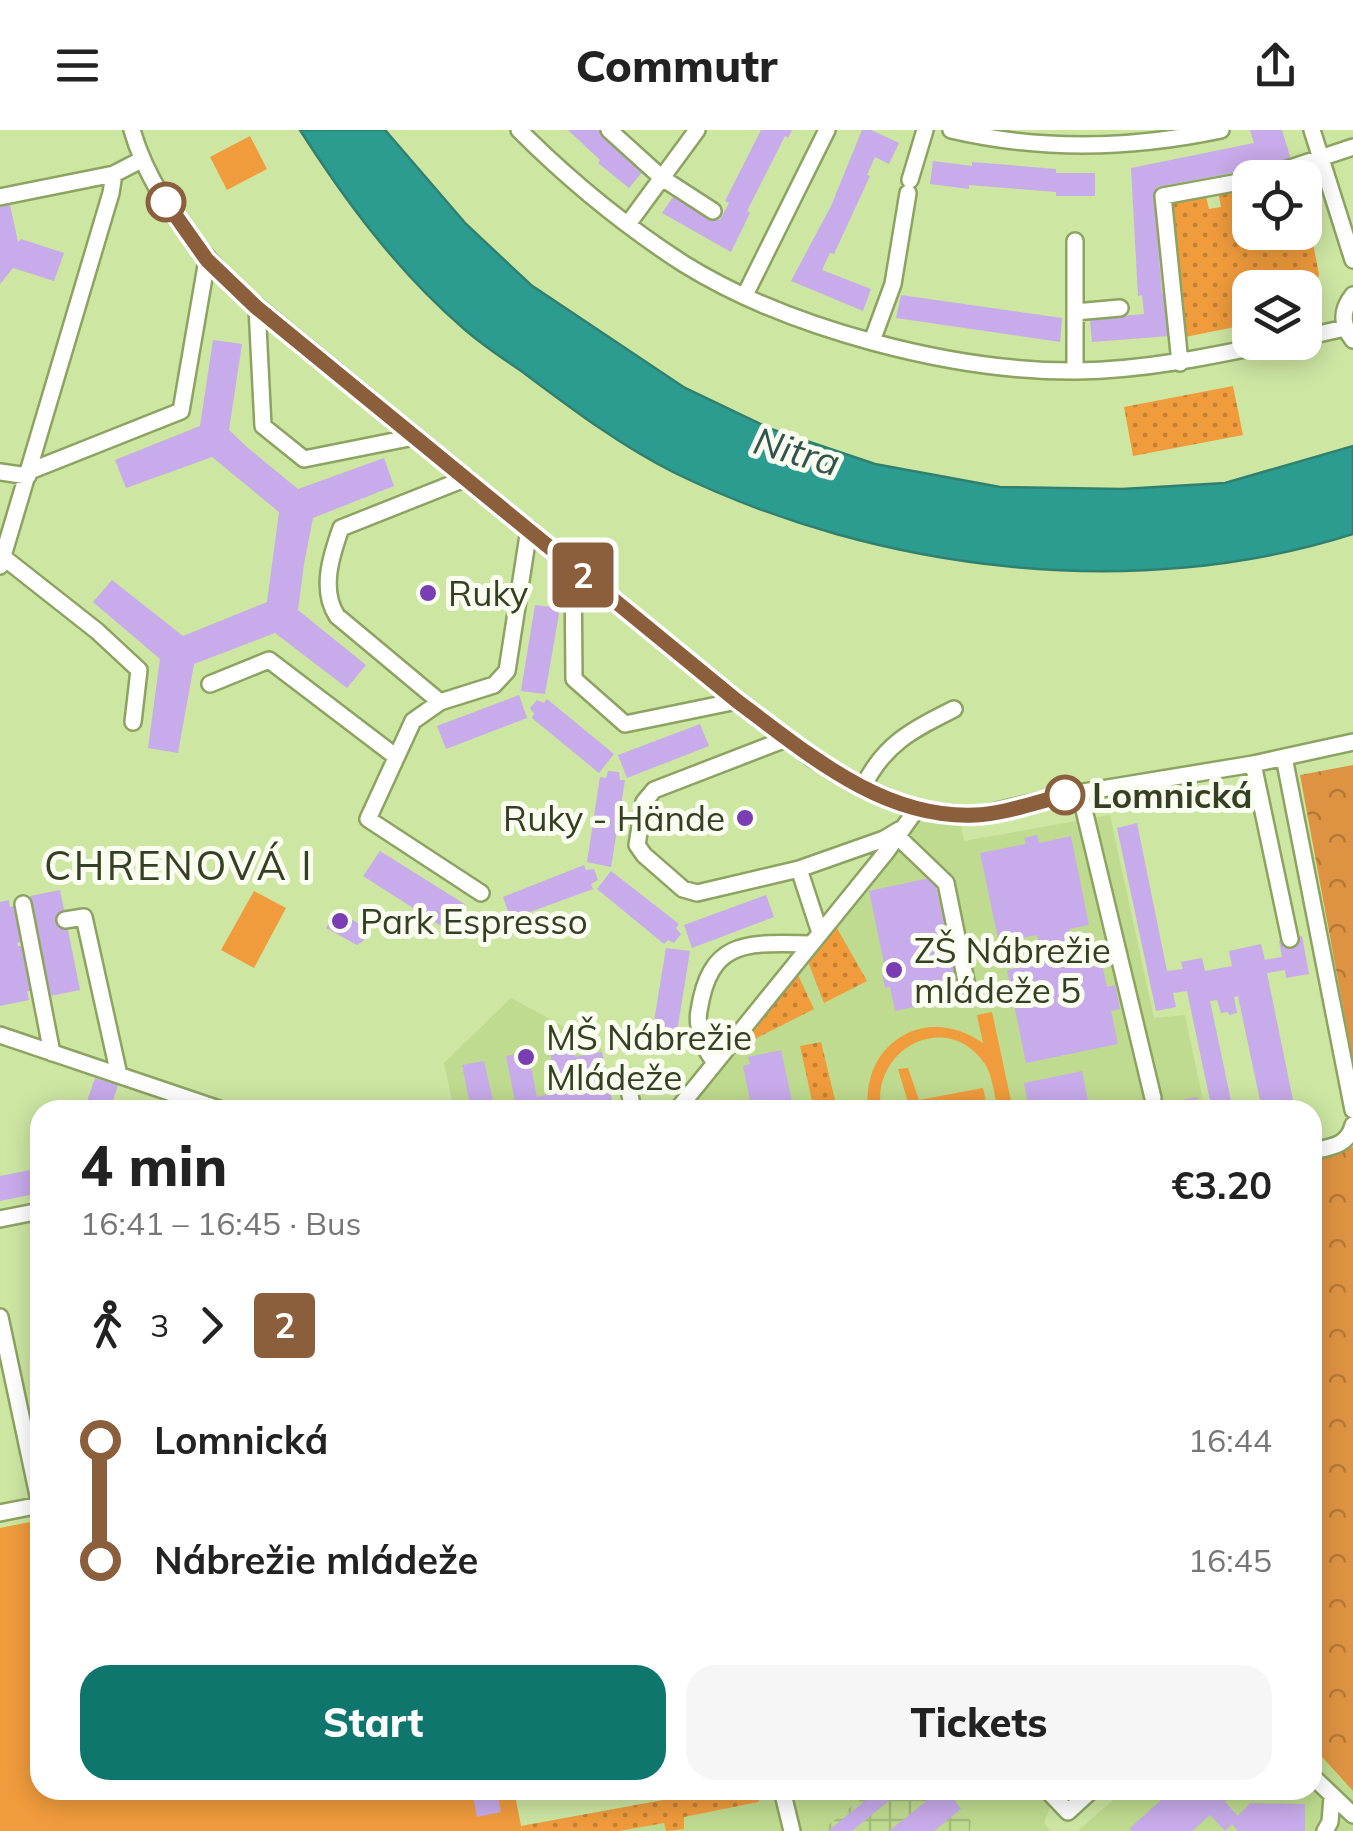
<!DOCTYPE html>
<html lang="en">
<head>
<meta charset="utf-8">
<style>
	body { margin:0; font-family:Mulish,sans-serif; background:#f6f6f6; color:#222; height:100vh; display:flex; flex-direction:column; font-size:38px; white-space:nowrap }
	* { box-sizing:border-box; margin:0 }
	p { font-size:32px; color:#767676 }
	.icon { flex:none; width:55px; height:55px; fill:none; stroke:currentColor; stroke-width:2; stroke-linecap:round; stroke-linejoin:round }
	.map { position:relative; flex:1; overflow:hidden }
	.side { position:absolute; left:30px; top:970px; width:1292px; height:700px; display:flex; flex-direction:column; background:#fff; border-radius:30px; box-shadow:0 5px 25px #0003 }
	.side>* { flex:none }
	.badge { padding:0 20px; border-radius:8px; font-size:35px; line-height:65px }
	.tools { position:absolute; left:1232px; top:30px; display:grid; gap:20px }
	.tools a { display:grid; place-items:center; width:90px; height:90px; border-radius:20px; background:#fff; box-shadow:0 5px 25px #0003; font-size:50px }
	.map>.badge { position:absolute; translate:-50% -50%; box-shadow:0 0 0 5px #fff }
	.legs { display:flex; align-items:center; gap:15px; height:110px; padding:0 50px; font-size:32px }
	.legs p { margin-inline-start:auto }
	.overview { display:flex; align-items:center; justify-content:space-between; height:170px; padding:0 50px }
	h1 { font-size:55px; font-weight:800; line-height:75px }
	.primary-button { display:flex; gap:20px; margin-top:auto; padding:20px 50px }
	.primary-button a { flex:1; height:115px; border-radius:30px; background:#0f766e; color:#fff; font-size:40px; font-weight:800; line-height:115px; text-align:center }
	.primary-button a+a { background:#f6f6f6; color:#222 }
	ul { padding:0 50px; list-style:none }
	li { display:flex; align-items:center; gap:35px; height:120px; font-size:38px }
	li i { display:grid; place-items:center; width:15px; height:100%; margin:0 12px; background:currentColor }
	li i::after { content:''; width:25px; height:25px; margin:-12px; border:8px solid; border-radius:50%; background:#fff }
	li p { margin-inline-start:auto }
	li:first-child i { background:linear-gradient(#0000 50%,currentColor 0) }
	li:last-child i { background:linear-gradient(currentColor 50%,#0000 0) }
	header { display:flex; justify-content:space-between; align-items:center; height:130px; padding:0 50px; background:#fff; font-size:45px; font-weight:800 }
	.map>svg:first-child { display:block }
</style>
</head>
<body>
<header><svg class="icon" aria-label="menu" viewBox="0 0 24 24"><path d="M4 6h16M4 12h16M4 18h16"/></svg>Commutr<svg class="icon" aria-label="share" viewBox="0 0 24 24"><path d="M12 15V3M7 8l5-5 5 5M5 13v7h14v-7"/></svg></header>
<div class="map">
<svg width="1353" height="1701" viewBox="0 0 1353 1701">
	<defs>
		<pattern id="industrial-grid" width="8" height="8" patternUnits="userSpaceOnUse" patternTransform="scale(2.5)"><rect width="8" height="8" fill="#bfdb8f"/><path d="M0 4h8M4 0v8" fill="none" stroke="#a5bd7b"/></pattern>
		<pattern id="grass-dots" width="8" height="8" patternUnits="userSpaceOnUse" patternTransform="scale(2.5)"><rect width="8" height="8" fill="#f09b3c"/><path d="M2 2h.1M6 6h.1" fill="none" stroke="#c38032" stroke-width="1.8" stroke-linecap="round"/></pattern>
		<pattern id="forest-crowns" width="20" height="18" patternUnits="userSpaceOnUse" patternTransform="scale(2.5)"><rect width="20" height="18" fill="#de9342"/><path d="M2 6a3 3 0 1 1 6 0M12 15a3 3 0 1 1 6 0" fill="none" stroke="#b57937"/></pattern>
	</defs>
	<rect width="100%" height="100%" fill="#cde6a2"/>
	<!-- built -->
	<path fill="#bfdb8f" d="M 1110,685 L 1154,888 L 1185,885 L 1205,980 L 682,980 L 919,692 L 961,696 L 964,711 Z
		M 511,868 L 601,917 L 614,980 L 454,980 L 444,933 Z
		M 1313,1617 L 1353,1661 L 1353,1701 L 1078,1701 L 1124,1660 L 1312,1660 Z
		M 718,1660 L 872,1660 L 821,1701 L 522,1701 L 521,1696 Z
		M 962,1660 L 1034,1660 L 1051,1675 L 1044,1693 L 1051,1701 L 970,1701 L 971,1691 L 953,1668 Z"/>
	<!-- industrial -->
	<path fill="url(#industrial-grid)" d="M 872,1660 L 962,1660 L 953,1668 L 971,1691 L 970,1701 L 821,1701 Z"/>
	<!-- grass -->
	<path fill="url(#grass-dots)" d="M 1250,54 L 1250,102 L 1305,102 L 1305,73 L 1319,144 L 1310,182 L 1305,183 L 1305,158 L 1250,158 L 1250,194 L 1185,207 L 1166,68 L 1205,62 L 1209,79 L 1221,77 L 1218,61 Z
		M 1233,256 L 1243,305 L 1133,326 L 1124,277 Z
		M 834,793 L 867,851 L 824,873 L 807,829 Z
		M 797,843 L 814,879 L 743,915 L 735,914 Z
		M 821,912 L 836,974 L 814,980 L 800,916 Z
		M 718,1660 L 765,1660 L 758,1672 L 684,1687 L 684,1699 L 666,1701 L 664,1693 L 619,1701 L 522,1701 L 521,1696 Z"/>
	<!-- forest -->
	<path fill="url(#forest-crowns)" d="M 1353,635 L 1353,931 L 1300,645 Z
		M 1353,1017 L 1353,1661 L 1313,1617 L 1312,1026 Z"/>
	<!-- pitch -->
	<path fill="#f09b3c" d="M 250,6 L 267,39 L 227,60 L 210,27 Z
		M 254,761 L 286,778 L 254,838 L 221,820 Z
		M 992,882 L 1013,980 L 998,980 C 994,965 993,947 985,934 C 948,879 871,917 881,980 L 868,980 C 861,912 927,873 983,913 L 977,885 Z
		M 908,938 L 919,970 L 983,958 L 988,980 L 903,980 L 902,974 L 908,972 L 898,939 Z
		M 40,1390 L 40,1660 L 514,1660 L 522,1701 L 0,1701 L 0,1398 Z"/>
	<!-- water -->
	<path fill="#2d9c90" stroke="#2f806f" stroke-width="2.5" d="M 300,0 L 385,0 L 466,94 L 531,155 L 685,258 L 771,299 L 875,334 L 1000,357 L 1122,359 L 1225,353 L 1353,316 L 1353,404 C 1137,473 878,442 675,343 C 621,316 572,279 524,243 C 504,229 482,215 463,198 C 398,142 346,72 300,0 Z"/>
	<!-- building -->
	<path fill="#c7abea" d="M 568,0 L 604,0 L 644,40 L 629,58 L 598,33 L 600,30 Z
		M 761,0 L 792,0 L 788,8 L 785,6 L 747,81 L 750,83 L 731,122 L 662,83 L 675,64 L 720,90 L 729,73 L 725,71 Z
		M 862,0 L 871,0 L 899,13 L 889,34 L 875,27 L 867,45 L 870,46 L 834,124 L 830,123 L 822,140 L 871,159 L 863,181 L 791,151 L 831,76 Z
		M 1250,0 L 1282,0 L 1292,33 L 1255,45 L 1253,39 L 1157,57 L 1159,79 L 1155,79 L 1162,163 L 1166,162 L 1170,206 L 1092,212 L 1090,189 L 1144,184 L 1142,165 L 1138,166 L 1131,38 L 1254,13 Z
		M 933,31 L 972,36 L 972,32 L 1056,39 L 1056,43 L 1095,43 L 1095,66 L 1056,66 L 1056,62 L 969,55 L 969,59 L 930,54 Z
		M 10,75 L 18,112 L 21,109 L 64,123 L 54,151 L 13,138 L 0,154 L 0,77 Z
		M 901,165 L 1062,188 L 1060,212 L 896,188 Z
		M 213,210 L 242,214 L 229,300 L 248,318 L 298,359 L 384,328 L 394,356 L 313,388 L 304,434 L 298,480 L 366,535 L 347,558 L 275,503 L 194,534 L 178,623 L 148,618 L 160,529 L 93,472 L 112,450 L 183,506 L 267,472 L 279,382 L 212,327 L 126,358 L 115,330 L 200,296 Z
		M 535,475 L 560,478 L 545,564 L 521,561 Z
		M 519,565 L 527,588 L 446,619 L 437,596 Z
		M 547,569 L 614,624 L 599,643 L 532,588 L 534,584 L 530,578 L 537,570 L 544,573 Z
		M 700,594 L 709,616 L 627,648 L 618,625 Z
		M 608,641 L 619,642 L 620,650 L 625,650 L 611,737 L 587,732 L 600,647 L 606,648 Z
		M 1137,693 L 1167,841 L 1183,839 L 1181,832 L 1202,828 L 1205,841 L 1232,836 L 1229,821 L 1261,814 L 1265,830 L 1282,827 L 1279,811 L 1302,806 L 1309,844 L 1286,848 L 1285,840 L 1267,843 L 1295,980 L 1262,980 L 1238,866 L 1234,867 L 1237,883 L 1229,885 L 1228,882 L 1221,883 L 1217,870 L 1210,871 L 1233,980 L 1212,980 L 1187,861 L 1173,863 L 1176,877 L 1156,881 L 1117,698 Z
		M 1037,705 L 1039,713 L 1071,706 L 1089,795 L 1069,799 L 1075,829 L 1100,824 L 1107,857 L 1115,855 L 1120,879 L 1111,881 L 1118,914 L 1026,933 L 1007,840 L 1063,829 L 1060,816 L 1040,819 L 1037,805 L 999,813 L 980,723 L 1026,714 L 1024,708 Z
		M 380,721 L 466,775 L 449,801 L 363,746 Z
		M 584,735 L 586,740 L 594,739 L 598,750 L 591,754 L 593,759 L 511,789 L 503,767 Z
		M 611,741 L 679,794 L 676,798 L 681,804 L 674,813 L 668,810 L 664,814 L 597,759 Z
		M 934,747 L 955,846 L 961,844 L 963,860 L 958,861 L 959,867 L 895,881 L 890,857 L 885,858 L 882,844 L 886,843 L 869,761 Z
		M 60,760 L 80,860 L 50,866 L 30,766 Z
		M 766,765 L 774,787 L 692,818 L 684,795 Z
		M 9,770 L 10,777 L 14,776 L 22,812 L 17,813 L 18,816 L 22,816 L 31,861 L 27,861 L 29,870 L 0,876 L 0,772 Z
		M 336,781 L 367,798 L 363,811 L 357,815 L 326,798 Z
		M 666,818 L 690,821 L 676,908 L 652,904 Z
		M 571,912 L 575,927 L 602,922 L 614,980 L 540,980 L 538,973 L 517,980 L 471,980 L 462,935 L 484,931 L 494,975 L 515,971 L 506,926 L 528,922 L 537,967 L 558,962 L 549,917 Z
		M 781,920 L 794,980 L 752,980 L 743,936 L 750,934 L 748,927 Z
		M 1082,941 L 1090,980 L 1029,980 L 1024,953 Z
		M 95,948 L 118,955 L 110,980 L 84,980 Z
		M 1197,967 L 1199,980 L 1143,980 L 1142,978 Z
		M 40,1038 L 40,1063 L 0,1071 L 0,1046 Z
		M 878,1660 L 902,1660 L 852,1701 L 828,1701 Z
		M 940,1660 L 962,1660 L 953,1668 L 961,1679 L 934,1701 L 889,1701 Z
		M 1172,1660 L 1238,1660 L 1225,1672 L 1238,1686 L 1250,1673 L 1305,1674 L 1305,1701 L 1238,1701 L 1232,1694 L 1225,1701 L 1210,1685 L 1192,1701 L 1132,1701 L 1129,1699 Z
		M 497,1661 L 501,1682 L 477,1687 L 473,1666 Z"/>
	<g fill="none" stroke-linecap="round" stroke-linejoin="round">
		<defs>
			<path id="minor" d="M 132,0 C 150,63 195,118 241,163 L 737,571 L 813,629 L 863,657 L 916,680 L 976,686 L 1065,665 L 1253,634 L 1353,612
				M 519,0 C 569,50 625,96 684,134 C 789,199 953,242 1077,241 C 1146,240 1212,226 1280,212
				M 609,0 L 662,48 L 713,81
				M 951,0 C 1041,21 1131,19 1221,0
				M 1312,0 L 1353,130
				M 1260,48 L 1353,17
				M 910,50 L 925,0
				M 0,67 L 114,44 L 141,30
				M 628,94 L 697,0
				M 1075,111 L 1075,182
				M 745,165 L 827,0
				M 1353,165 C 1341,180 1341,195 1353,210
				M 257,177 L 263,296 L 304,329 L 414,307
				M 1305,207 L 1345,198
				M 872,211 L 893,154 L 908,63
				M 1180,233 L 1163,66 L 1250,50
				M 1075,241 L 1075,182 L 1120,178
				M 30,341 L 181,281 L 207,130
				M 0,342 L 28,346
				M 467,348 L 341,398 C 331,426 320,460 337,486 L 440,572 L 494,555 L 507,541 L 529,399
				M 3,427 L 97,501 L 139,540 L 133,592
				M 0,436 L 111,63 L 114,44
				M 573,437 L 574,549 L 625,594 L 737,571
				M 210,554 L 269,530 L 395,626
				M 440,572 L 413,591 L 368,689 L 481,763
				M 786,609 L 654,660 L 644,672 L 637,715 L 644,725 L 683,759 L 697,763 L 799,739 L 884,709 L 899,700
				M 1284,627 L 1353,980
				M 1253,634 L 1290,809
				M 863,657 C 884,614 912,600 954,579
				M 1080,663 L 1153,968
				M 897,706 L 946,753 L 967,856
				M 799,739 L 820,803
				M 23,774 L 52,923
				M 65,790 L 84,787 L 119,945
				M 0,905 L 222,980
				M 715,932 C 704,921 696,895 699,881 C 710,808 748,813 810,814
				M 630,965 L 633,980
				M 677,980 L 887,721 L 916,680
				M 1312,1021 C 1331,1017 1348,1016 1353,995
				M 0,1089 L 40,1081
				M 0,1187 L 40,1375
				M 0,1383 L 40,1375
				M 1312,1646 L 1353,1685
				M 782,1660 L 792,1701
				M 1047,1660 L 1068,1682 L 1092,1660
				M 1325,1701 L 1330,1692 L 1332,1667"/>
		</defs>
		<!-- minor casing -->
		<use href="#minor" stroke="#8ca362" stroke-width="20"/>
		<!-- minor -->
		<use href="#minor" stroke="#fff" stroke-width="15"/>
	</g>
	<g fill="none" stroke-linecap="round" stroke-linejoin="round">
		<defs>
			<path id="line-1" d="M 166,72 L 207,130 L 256,177 L 737,571 C 807,623 882,689 975,685 C 1004,684 1036,672 1065,665"/>
		</defs>
		<!-- line-1 casing -->
		<use href="#line-1" stroke="#fff" stroke-width="22"/>
		<!-- line-1 -->
		<use href="#line-1" stroke="#8b5e3c" stroke-width="15"/>
	</g>
	<!-- markers -->
	<g fill="#fff" stroke="#8b5e3c" stroke-width="5">
		<circle cx="166" cy="72" r="18"/>
		<circle cx="1065" cy="665" r="18"/>
	</g>
	<g fill="#7b3db3" stroke="#f9fef1" stroke-width="4">
		<circle cx="428" cy="463" r="10"/>
		<circle cx="745" cy="688" r="10"/>
		<circle cx="340" cy="791" r="10"/>
		<circle cx="894" cy="840" r="10"/>
		<circle cx="526" cy="927" r="10"/>
	</g>
	<g text-anchor="middle" dominant-baseline="central" stroke-width="10" stroke-linejoin="round" paint-order="stroke">
		<!-- poi labels -->
		<g font-size="35" fill="#353f23" stroke="#f9fef1" text-anchor="start">
			<text x="448" y="463">Ruky</text>
			<text x="725" y="688" text-anchor="end">Ruky - Hände</text>
			<text x="360" y="791">Park Espresso</text>
			<text x="914" y="820">ZŠ Nábrežie<tspan x="914" dy="40">mládeže 5</tspan></text>
			<text x="546" y="907">MŠ Nábrežie<tspan x="546" dy="40">Mládeže</tspan></text>
		</g>
		<!-- stop labels -->
		<g font-size="35" font-weight="bold" fill="#353f23" stroke="#f9fef1" text-anchor="start">
			<text x="1092" y="665">Lomnická</text>
		</g>
		<!-- water labels -->
		<g font-size="38" font-style="italic" fill="#33534f" stroke="#f9fef1">
			<text transform="translate(797 321) rotate(16)">Nitra</text>
		</g>
		<!-- quarter labels -->
		<g font-size="40" letter-spacing="2.5" fill="#353f23" stroke="#f9fef1">
			<text x="179" y="735">CHRENOVÁ I</text>
		</g>
	</g>
</svg>
<div class="tools">
<a><svg class="icon" aria-label="locate" viewBox="0 0 24 24"><circle cx="12" cy="12" r="6"/><path d="M12 2v4M12 18v4M2 12h4M18 12h4"/></svg></a>
<a><svg class="icon" aria-label="layers" viewBox="0 0 24 24"><path d="M12 4l9 5-9 5-9-5zM3 14l9 5 9-5"/></svg></a>
</div>
<b class="badge" style="left:583px;top:445px;background:#8b5e3c;color:#fff">2</b>
<section class="side">
<div class="overview"><div><h1>4 min</h1><p>16:41 – 16:45 · Bus</p></div><b>€3.20</b></div>
<div class="legs"><svg class="icon" aria-label="walk" viewBox="0 0 24 24"><circle cx="13" cy="4" r="2"/><path d="M13 8l-2 6 4 7M11 14l-3 7M7 12l3-4h3l4 4"/></svg>3<svg class="icon" aria-label="forward" viewBox="0 0 24 24"><path d="M9 5l7 7-7 7"/></svg><b class="badge" style="background:#8b5e3c;color:#fff">2</b></div>
<ul>
<li><i style="color:#8b5e3c"></i><b>Lomnická</b><p>16:44</p></li>
<li><i style="color:#8b5e3c"></i><b>Nábrežie mládeže</b><p>16:45</p></li>
</ul>
<div class="primary-button"><a>Start</a><a>Tickets</a></div>
</section>
</div>
</body>
</html>
